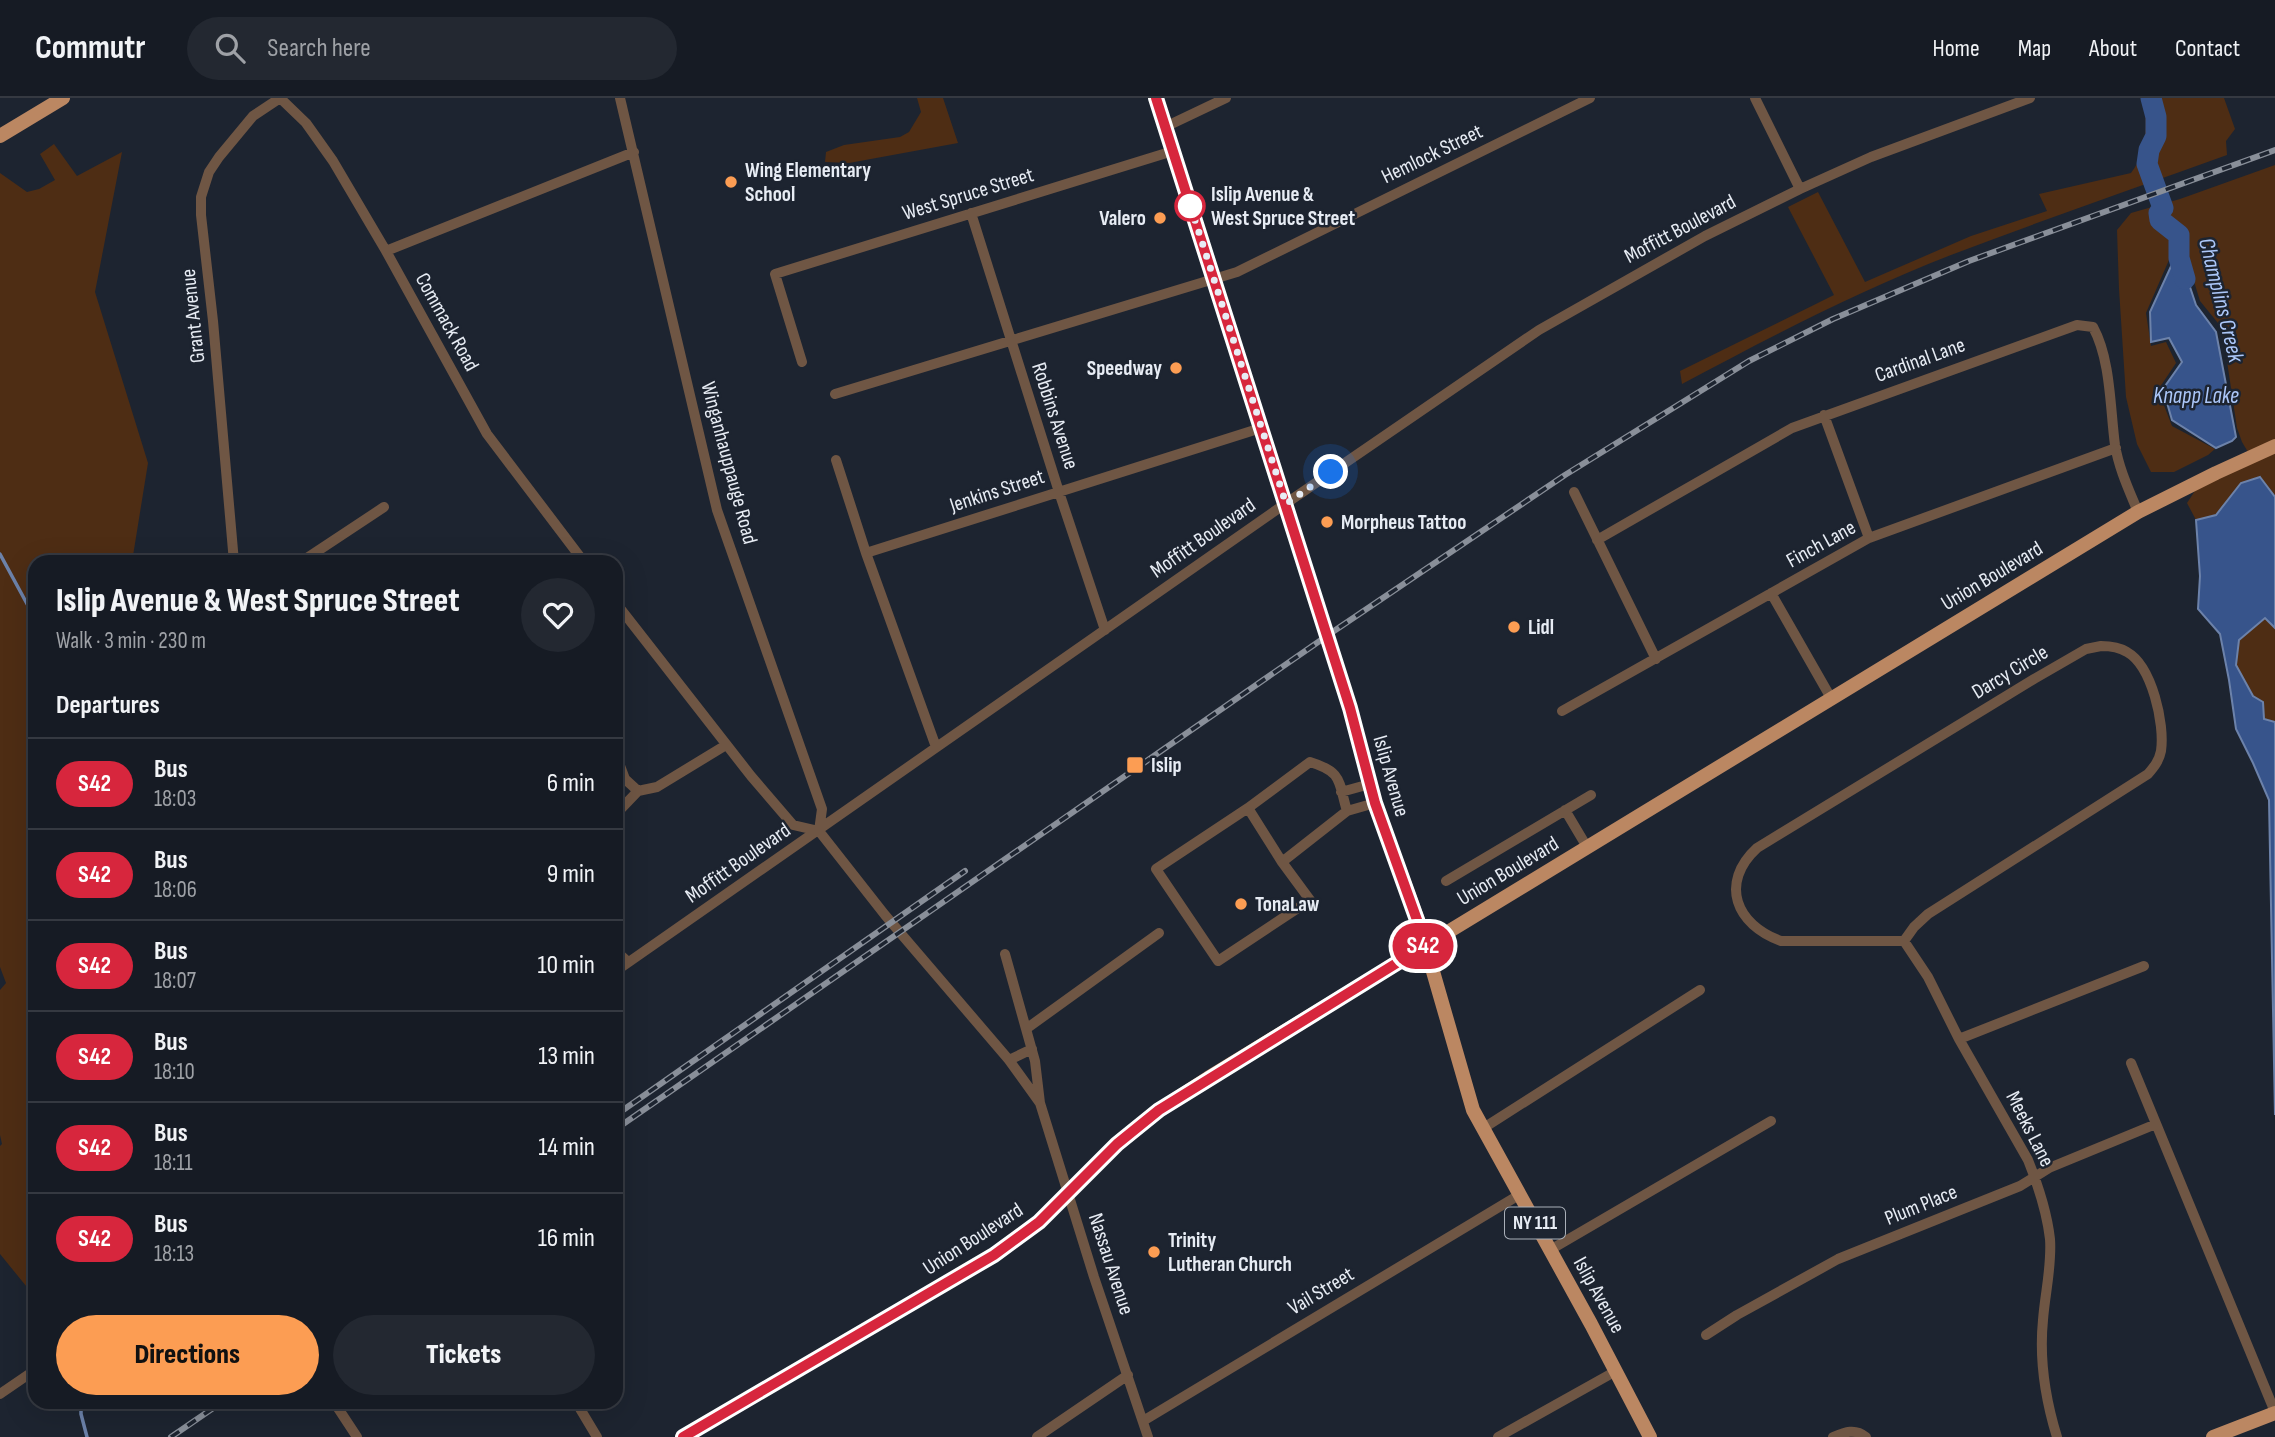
<!DOCTYPE html>
<html lang="en">
<head>
<meta charset="utf-8">
<style>
	body { margin:0; font-family:"Sofia Sans Condensed",sans-serif; background:#232831; color:#f1f3f6; height:100vh; display:flex; flex-direction:column; font-size:26px; white-space:nowrap }
	* { box-sizing:border-box; margin:0 }
	p { font-size:23px; color:#9ea1a6 }
	.icon { flex:none; width:38px; height:38px; fill:none; stroke:currentColor; stroke-width:2; stroke-linecap:round; stroke-linejoin:round }
	.map { position:relative; flex:1; overflow:hidden }
	.drawer { position:absolute; left:28px; top:457px; width:595px; height:854px; display:flex; flex-direction:column; background:#161b24; border-radius:21px; box-shadow:0 7px 28px #0002,0 0 0 2px #353941 }
	.drawer>* { flex:none }
	.badge { padding:0 14px; border-radius:23px; font-size:24px; line-height:46px }
	.you { position:absolute; width:35px; height:35px; margin:-18px; border:5px solid #fff; border-radius:50%; background:#1a73e8; box-shadow:0 0 0 10px #1a73e833 }
	.map>.badge { position:absolute; translate:-50% -50%; box-shadow:0 0 0 4px #fff }
	h2 { padding:0 28px; font-size:26px; line-height:63px }
	.round { display:grid; place-items:center; flex:none; width:74px; height:74px; border-radius:37px; background:#232831 }
	.head { display:flex; align-items:center; justify-content:space-between; height:119px; padding:0 28px }
	h1 { font-size:33px; font-weight:800; line-height:52px }
	.primary-button { display:flex; gap:14px; margin-top:auto; padding:14px 28px }
	.primary-button a { flex:1; height:80px; border-radius:42px; background:#fc9d53; color:#111; font-size:28px; font-weight:800; line-height:80px; text-align:center }
	.primary-button a+a { background:#232831; color:#f1f3f6 }
	ul { padding:0; list-style:none }
	li { display:flex; align-items:center; gap:21px; height:91px; padding:0 28px; border-top:2px solid #353941 }
	li div { flex:1 }
	li b { display:block; font-size:26px }
	li em { font-style:normal }
	li .badge { min-width:77px; font-weight:700; text-align:center }
	header { display:flex; align-items:center; gap:42px; box-sizing:border-box; height:98px; padding:0 35px; background:#161b24; border-bottom:2px solid #353941 }
	header strong { font-size:33px }
	nav { display:flex; gap:38px; margin-inline-start:auto; font-size:24px }
	.search { width:490px; height:63px; background:#232831; display:flex; align-items:center; gap:18px; box-sizing:border-box; padding:0 24px; border-radius:38px; color:#9ea1a6; font-size:26px }
	.map>svg:first-child { display:block }
</style>
</head>
<body>
<header>
<strong>Commutr</strong>
<div class="search"><svg class="icon" aria-label="search" viewBox="0 0 24 24"><circle cx="10" cy="10" r="6"/><path d="M15 15l6 6"/></svg>Search here</div>
<nav><a>Home</a><a>Map</a><a>About</a><a>Contact</a></nav>
</header>
<div class="map">
<svg width="2275" height="1339" viewBox="0 0 2275 1339">
	<rect width="100%" height="100%" fill="#1d2430"/>
	<!-- green -->
	<path fill="#4e2d14" d="M 917,0 L 943,0 L 958,45 L 849,65 L 825,64 L 826,54 L 844,47 L 900,39 L 909,34 L 921,14 Z
		M 2143,0 L 2224,0 L 2235,31 L 2226,43 L 2227,57 C 2135,90 2043,122 1951,157 C 1858,193 1770,239 1682,286 L 1680,273 L 1834,197 L 1788,109 L 1818,94 L 1865,184 L 1971,138 L 2047,113 L 2039,96 L 2131,75 C 2147,55 2148,25 2143,0 Z
		M 54,46 L 77,78 L 122,54 L 95,194 L 148,365 L 132,464 L 35,464 L 35,1199 L 0,1156 L 0,1048 L 2,1046 L 0,1037 L 0,892 L 6,885 L 0,869 L 0,75 L 27,94 L 39,91 L 55,82 L 40,56 Z
		M 2275,67 L 2275,399 L 2260,379 C 2232,387 2236,399 2218,415 C 2212,419 2203,421 2196,422 L 2187,405 L 2202,382 L 2251,359 L 2242,344 L 2237,330 L 2222,230 L 2200,203 L 2185,154 L 2172,155 L 2146,215 L 2151,248 L 2166,244 L 2176,265 L 2158,292 L 2172,328 L 2215,351 L 2208,357 L 2174,374 L 2151,374 L 2137,346 L 2126,299 L 2119,191 L 2117,132 L 2131,115 L 2180,101 Z
		M 2265,520 L 2275,530 L 2275,624 L 2264,621 L 2235,567 L 2239,542 Z"/>
	<!-- water -->
	<path fill="#37548b" stroke="#6c82aa" stroke-width="2" d="M 2178,153 L 2196,207 L 2216,234 L 2236,339 L 2232,343 L 2216,350 L 2172,322 L 2163,291 L 2182,264 L 2169,240 L 2151,244 L 2150,214 Z
		M 2260,379 L 2275,399 L 2275,530 L 2265,520 L 2239,542 L 2236,567 L 2253,598 L 2263,604 L 2264,621 L 2275,624 L 2275,1017 L 2269,702 L 2253,665 L 2236,631 L 2229,582 L 2220,536 L 2198,511 L 2200,478 L 2196,422 L 2216,417 L 2241,385 Z"/>
	<g fill="none" stroke-linecap="round" stroke-linejoin="round">
		<!-- stream -->
		<path stroke="#6c82aa" stroke-width="3.5" d="M 0,456 L 32,515 L 29,530 L 35,541
			M 81,1304 L 81,1316 L 87,1339"/>
		<!-- river -->
		<path stroke="#37548b" stroke-width="21" d="M 2151,0 L 2156,19 L 2156,38 L 2149,52 L 2147,66 L 2163,110 L 2159,115 L 2160,122 L 2179,137 L 2179,160 L 2185,181"/>
		<!-- minor -->
		<path stroke="#6f5644" stroke-width="10" d="M 280,0 L 306,25 L 333,63 L 386,153 L 487,336 L 584,464
			M 620,0 L 717,412 L 822,711 L 819,733
			M 1755,0 L 1800,91
			M 1165,29 L 1226,0
			M 971,115 L 1059,394 L 1105,532
			M 386,153 L 634,54
			M 802,264 L 775,176 L 1173,53
			M 835,296 L 1237,174 L 1590,0
			M 1824,317 L 1869,440
			M 836,362 L 866,455 L 936,649
			M 1574,394 L 1656,561
			M 1597,442 L 1792,330 L 2077,227 L 2093,229 C 2111,262 2110,310 2115,347 C 2119,371 2129,392 2138,414
			M 866,455 L 1261,330
			M 234,464 L 213,223 L 201,117 L 201,99 L 209,74 L 219,59 L 253,18 L 280,0
			M 301,464 L 384,409
			M 1771,495 L 1831,600
			M 616,505 L 751,678 L 793,727 L 819,733 L 885,817 L 1009,962 L 1040,1005
			M 2101,548 C 2110,548 2119,549 2127,554 C 2152,568 2165,626 2161,653 C 2159,663 2154,669 2148,676 L 1928,816 L 1914,829 L 1904,843 L 1781,843 C 1736,827 1719,785 1757,750 L 2034,581 L 2086,551 Z
			M 1562,613 L 1869,440 L 2116,350
			M 616,657 L 625,681 L 638,693 L 657,689 L 726,647
			M 1341,694 L 1370,686
			M 1248,710 L 1282,764 L 1310,802 L 1218,863 L 1156,771 L 1248,710 L 1310,664 C 1343,674 1338,683 1347,713
			M 1565,712 L 1587,749
			M 616,716 L 638,693
			M 1282,764 L 1347,713 L 1375,705
			M 1446,783 L 1591,697
			M 1904,843 L 1928,879 L 1959,941 L 2028,1062 C 2038,1087 2047,1114 2050,1141 C 2052,1168 2045,1195 2043,1222 C 2039,1262 2045,1300 2057,1339
			M 616,853 L 628,864
			M 1005,856 L 1035,963 L 1040,1005 L 1094,1179 L 1148,1339
			M 616,873 L 1272,415 L 1539,232 L 1705,138 L 1800,91 L 1871,59 L 2030,0
			M 1026,931 L 1159,835
			M 1959,941 L 2144,868
			M 1009,962 L 1032,951
			M 2131,965 L 2275,1314
			M 1482,1031 L 1700,892
			M 1550,1152 L 1771,1023
			M 1706,1237 L 1737,1217 L 1838,1161 L 2020,1088 L 2049,1070 L 2156,1026
			M 0,1296 L 35,1272
			M 334,1304 L 357,1339
			M 576,1304 L 597,1339
			M 1143,1323 L 1519,1097
			M 1037,1339 L 1128,1277
			M 1498,1339 L 1616,1273
			M 1833,1339 C 1845,1334 1855,1330 1866,1339"/>
		<!-- major -->
		<path stroke="#bb8762" stroke-width="14" d="M 1156,0 L 1350,610 L 1375,705 L 1419,825 L 1473,1012 L 1591,1226 L 1650,1339
			M 0,38 L 63,0
			M 683,1339 L 994,1157 L 1039,1124 L 1117,1046 L 1159,1012 L 1208,980 L 2138,414 L 2216,375 L 2275,348
			M 2213,1339 L 2275,1315"/>
		<defs>
			<path id="rail" d="M 616,1017 L 965,773
				M 616,1031 L 1334,533 L 1565,377 L 1749,263 L 1833,221 L 1969,163 L 2275,52
				M 171,1339 L 222,1304"/>
		</defs>
		<!-- rail casing -->
		<use href="#rail" stroke="#898f99" stroke-width="6"/>
		<!-- rail -->
		<use href="#rail" stroke="#1d2430" stroke-width="3.5" stroke-dasharray="10" stroke-linecap="butt"/>
	</g>
	<g fill="none" stroke-linecap="round" stroke-linejoin="round">
		<defs>
			<path id="line" d="M 683,1339 L 994,1157 L 1039,1124 L 1117,1046 L 1159,1012 L 1426,847 L 1375,705 L 1350,610 L 1156,0"/>
		</defs>
		<!-- line casing -->
		<use href="#line" stroke="#fff" stroke-width="16"/>
		<!-- line -->
		<use href="#line" stroke="#d7263d" stroke-width="10"/>
		<!-- walk -->
		<path stroke="#e7ecf4" stroke-width="7" stroke-dasharray="0 12.6" d="M 1190,108 L 1187,97 L 1286,406 L 1331,374"/>
	</g>
	<!-- markers -->
	<g fill="#fc9d53" stroke="#1d2430" stroke-width="2.5">
		<circle cx="731" cy="84" r="7"/>
		<circle cx="1160" cy="120" r="7"/>
		<circle cx="1176" cy="270" r="7"/>
		<circle cx="1327" cy="424" r="7"/>
		<circle cx="1514" cy="529" r="7"/>
		<rect x="1126" y="658" width="18" height="18" rx="3.5"/>
		<circle cx="1241" cy="806" r="7"/>
		<circle cx="1154" cy="1154" r="7"/>
	</g>
	<circle fill="#fff" stroke="#d7263d" stroke-width="3.5" cx="1190" cy="108" r="14"/>
	<g text-anchor="middle" dominant-baseline="central" stroke-width="5" stroke-linejoin="round" paint-order="stroke">
		<!-- shield labels -->
		<rect fill="#1d2430" stroke="#aab0b9" stroke-width="2" x="1505" y="1109.5" width="60" height="31" rx="5"/>
		<g font-size="19" font-weight="bold" fill="#e7ecf4">
			<text x="1535" y="1125">NY 111</text>
		</g>
		<!-- street labels -->
		<g font-size="21" fill="#e7ecf4" stroke="#1d2430">
			<text transform="translate(1432 56) rotate(-26)">Hemlock Street</text>
			<text transform="translate(968 96) rotate(-17)">West Spruce Street</text>
			<text transform="translate(1680 131) rotate(-28)">Moffitt Boulevard</text>
			<text transform="translate(193 218) rotate(-96)">Grant Avenue</text>
			<text transform="translate(447 224) rotate(61)">Commack Road</text>
			<text transform="translate(1920 262) rotate(-20)">Cardinal Lane</text>
			<text transform="translate(1055 318) rotate(72)">Robbins Avenue</text>
			<text transform="translate(729 365) rotate(75)">Winganhauppauge Road</text>
			<text transform="translate(997 393) rotate(-18)">Jenkins Street</text>
			<text transform="translate(1203 440) rotate(-35)">Moffitt Boulevard</text>
			<text transform="translate(1821 446) rotate(-29)">Finch Lane</text>
			<text transform="translate(1992 478) rotate(-31)">Union Boulevard</text>
			<text transform="translate(2010 574) rotate(-31)">Darcy Circle</text>
			<text transform="translate(1391 678) rotate(74)">Islip Avenue</text>
			<text transform="translate(738 765) rotate(-35)">Moffitt Boulevard</text>
			<text transform="translate(1508 773) rotate(-31)">Union Boulevard</text>
			<text transform="translate(2030 1031) rotate(63)">Meeks Lane</text>
			<text transform="translate(1921 1107) rotate(-22)">Plum Place</text>
			<text transform="translate(973 1141) rotate(-33)">Union Boulevard</text>
			<text transform="translate(1111 1166) rotate(72)">Nassau Avenue</text>
			<text transform="translate(1321 1193) rotate(-31)">Vail Street</text>
			<text transform="translate(1599 1197) rotate(61)">Islip Avenue</text>
		</g>
		<!-- poi labels -->
		<g font-size="21" font-weight="bold" fill="#e7ecf4" stroke="#1d2430" text-anchor="start">
			<text x="745" y="72">Wing Elementary<tspan x="745" dy="24">School</tspan></text>
			<text x="1146" y="120" text-anchor="end">Valero</text>
			<text x="1162" y="270" text-anchor="end">Speedway</text>
			<text x="1341" y="424">Morpheus Tattoo</text>
			<text x="1528" y="529">Lidl</text>
			<text x="1151" y="667">Islip</text>
			<text x="1255" y="806">TonaLaw</text>
			<text x="1168" y="1142">Trinity<tspan x="1168" dy="24">Lutheran Church</tspan></text>
		</g>
		<!-- stop labels -->
		<g font-size="21" font-weight="bold" fill="#e7ecf4" stroke="#1d2430" text-anchor="start">
			<text x="1211" y="96">Islip Avenue &amp;<tspan x="1211" dy="24">West Spruce Street</tspan></text>
		</g>
		<!-- water labels -->
		<g font-size="23" font-style="italic" fill="#acc7f9" stroke="#1d2430">
			<text transform="translate(2221 202) rotate(76)">Champlins Creek</text>
			<text x="2196" y="298">Knapp Lake</text>
		</g>
	</g>
</svg>
<div class="you" style="left:1331px;top:374px"></div>
<b class="badge" style="left:1423px;top:848px;background:#d7263d;color:#fff">S42</b>
<section class="drawer">
<div class="head"><div><h1>Islip Avenue &amp; West Spruce Street</h1><p>Walk · 3 min · 230 m</p></div><a class="round"><svg class="icon" aria-label="heart" viewBox="0 0 24 24"><path d="M12 20l-8-8c-3-5 5-10 8-4 3-6 11-1 8 4z"/></svg></a></div>
<h2>Departures</h2>
<ul>
<li><span class="badge" style="background:#d7263d;color:#fff">S42</span><div><b>Bus</b><p>18:03</p></div><em>6 min</em></li>
<li><span class="badge" style="background:#d7263d;color:#fff">S42</span><div><b>Bus</b><p>18:06</p></div><em>9 min</em></li>
<li><span class="badge" style="background:#d7263d;color:#fff">S42</span><div><b>Bus</b><p>18:07</p></div><em>10 min</em></li>
<li><span class="badge" style="background:#d7263d;color:#fff">S42</span><div><b>Bus</b><p>18:10</p></div><em>13 min</em></li>
<li><span class="badge" style="background:#d7263d;color:#fff">S42</span><div><b>Bus</b><p>18:11</p></div><em>14 min</em></li>
<li><span class="badge" style="background:#d7263d;color:#fff">S42</span><div><b>Bus</b><p>18:13</p></div><em>16 min</em></li>
</ul>
<div class="primary-button"><a>Directions</a><a>Tickets</a></div>
</section>
</div>
</body>
</html>
